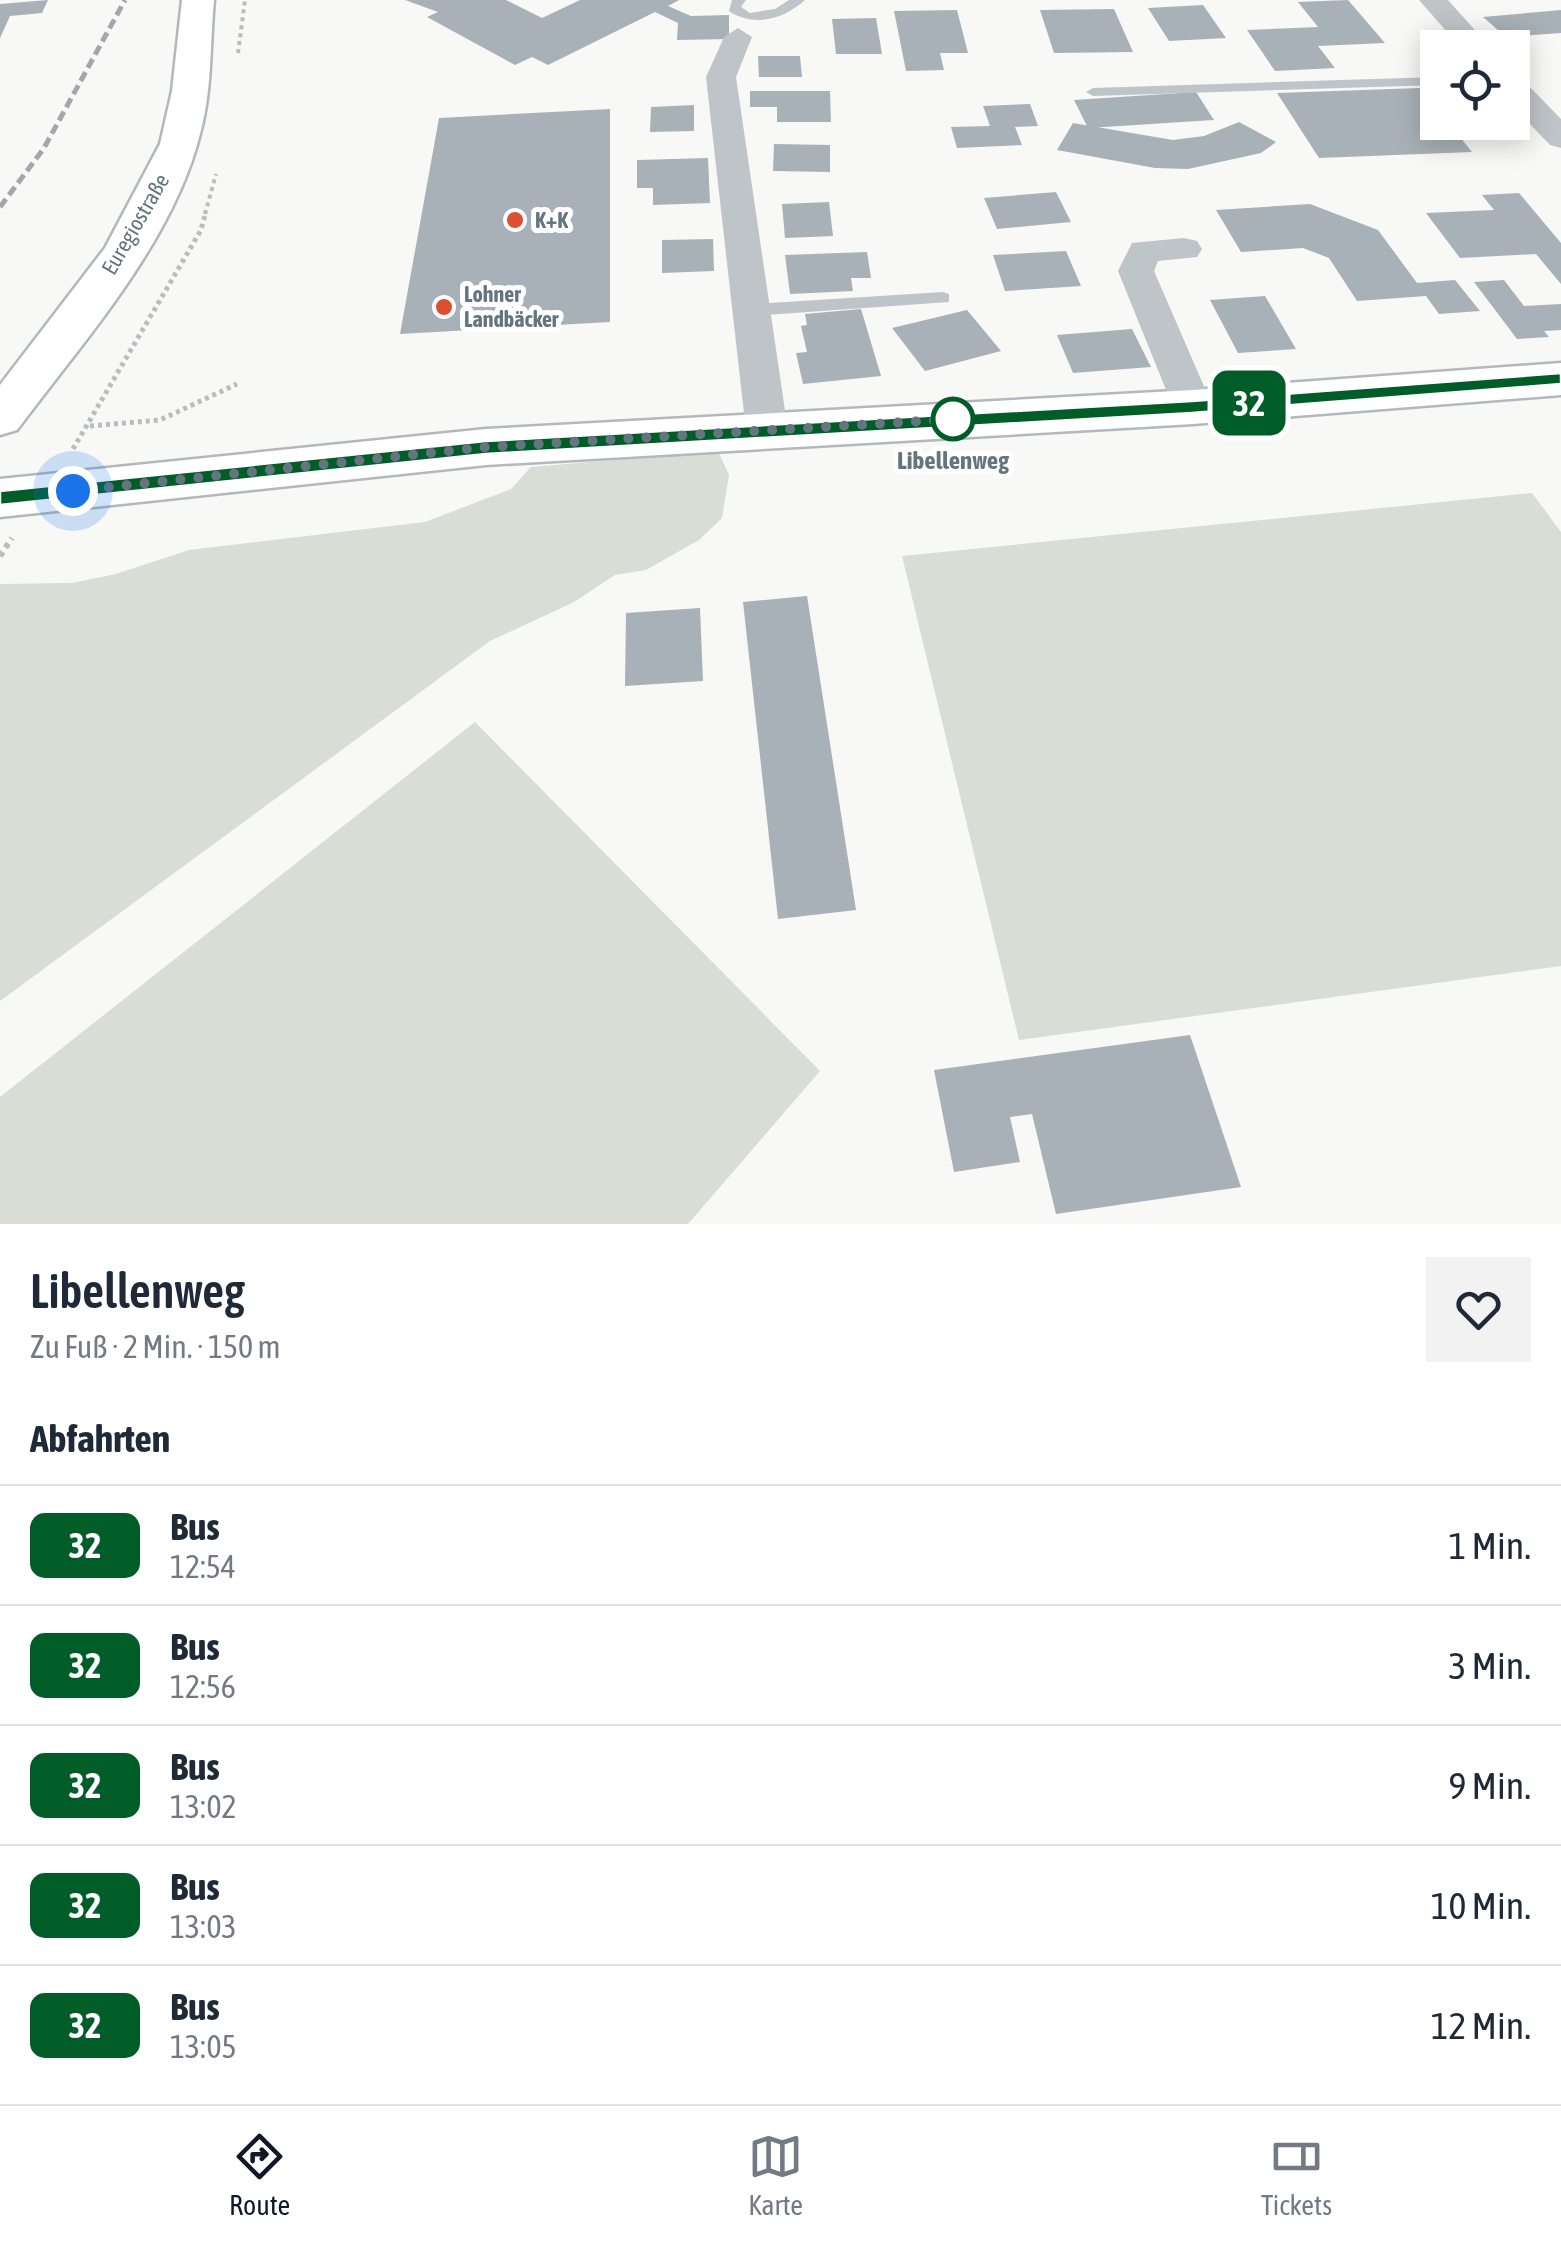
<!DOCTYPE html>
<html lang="de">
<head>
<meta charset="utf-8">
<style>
	body { margin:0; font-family:"Asap Condensed",sans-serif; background:#f2f2f3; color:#1f2937; height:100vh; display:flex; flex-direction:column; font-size:38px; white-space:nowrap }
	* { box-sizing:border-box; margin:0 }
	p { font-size:32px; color:#747a83 }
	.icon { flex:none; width:55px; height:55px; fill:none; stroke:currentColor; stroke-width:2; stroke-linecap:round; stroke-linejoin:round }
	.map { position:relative; height:1224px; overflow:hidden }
	.drawer { display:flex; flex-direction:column; background:#fff; flex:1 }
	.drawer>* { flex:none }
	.badge { padding:0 20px; border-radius:15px; font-size:35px; line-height:65px }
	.tools { position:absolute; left:1420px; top:30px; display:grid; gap:20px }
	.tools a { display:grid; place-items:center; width:110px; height:110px; border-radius:0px; background:#fff; box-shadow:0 5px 25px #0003; font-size:50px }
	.you { position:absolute; width:50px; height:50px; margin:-25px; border:8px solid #fff; border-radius:50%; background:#1a73e8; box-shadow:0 0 0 15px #1a73e833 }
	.map>.badge { position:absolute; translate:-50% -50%; box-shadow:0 0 0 5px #fff }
	h2 { padding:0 30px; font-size:38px; line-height:90px }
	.round { display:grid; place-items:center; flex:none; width:105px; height:105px; border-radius:0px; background:#f2f2f3 }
	.overview { display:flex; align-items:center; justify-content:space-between; height:170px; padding:0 30px }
	h1 { font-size:48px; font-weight:600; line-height:75px }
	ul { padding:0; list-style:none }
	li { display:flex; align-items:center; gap:30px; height:120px; padding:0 30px; border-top:2px solid #e0e1e3 }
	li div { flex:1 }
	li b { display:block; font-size:38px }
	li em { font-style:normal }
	li .badge { min-width:110px; font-weight:700; text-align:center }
	.dock { display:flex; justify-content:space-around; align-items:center; height:140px; border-top:2px solid #e0e1e3; background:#fff; font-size:28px; color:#747a83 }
	.dock a { display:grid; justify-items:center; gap:5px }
	.dock .on { color:#111827 }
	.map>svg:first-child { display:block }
</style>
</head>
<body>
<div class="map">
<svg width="1561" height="1224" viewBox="0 0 1561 1224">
	<rect width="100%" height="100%" fill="#f8f8f6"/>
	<!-- green -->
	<path fill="#d8ddd5" d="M 718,451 L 729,475 L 722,518 L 699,540 L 646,570 L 615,575 L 574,602 L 490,641 L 0,1001 L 0,584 L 72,583 L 116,574 L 189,550 L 425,522 L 511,489 L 531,467 Z
		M 1532,493 L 1561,532 L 1561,966 L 1019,1040 L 902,556 Z
		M 475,722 L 820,1071 L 688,1224 L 0,1224 L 0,1097 Z"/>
	<!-- building -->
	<path fill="#a8b1b7" d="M 48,0 L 42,13 L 10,16 L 0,38 L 0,4 Z
		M 405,0 L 506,0 L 542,18 L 580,0 L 679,0 L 668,6 L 691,16 L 729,15 L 729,39 L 677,40 L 678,23 L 655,12 L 548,65 L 532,57 L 515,65 L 427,17 L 438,12 Z
		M 1348,0 L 1385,43 L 1318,46 L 1335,68 L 1275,71 L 1247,30 L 1318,27 L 1298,2 Z
		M 1203,5 L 1226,38 L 1169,41 L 1148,8 Z
		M 1114,9 L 1133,52 L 1054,53 L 1040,10 Z
		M 957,10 L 968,53 L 940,53 L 944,70 L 906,71 L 894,11 Z
		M 1561,10 L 1561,33 L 1533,35 L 1506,37 L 1483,17 Z
		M 876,18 L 882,54 L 836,54 L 832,19 Z
		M 758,56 L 800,56 L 802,77 L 759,77 Z
		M 1420,88 L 1438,109 L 1438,122 L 1448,122 L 1472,152 L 1319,158 L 1277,93 Z
		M 750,91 L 830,91 L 831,122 L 777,122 L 777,107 L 750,107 Z
		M 1196,92 L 1214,120 L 1088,128 L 1074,100 Z
		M 1030,104 L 1038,126 L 1015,127 L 1022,145 L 957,148 L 951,127 L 990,126 L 983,106 Z
		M 694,105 L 694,131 L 650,132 L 651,107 Z
		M 610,109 L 610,322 L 400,334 L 439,118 Z
		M 1239,122 L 1276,142 L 1261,153 L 1188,169 L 1155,168 L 1057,150 L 1073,123 L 1173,140 L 1204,136 Z
		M 774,144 L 830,145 L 830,172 L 773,171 Z
		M 708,158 L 710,203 L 653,205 L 653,188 L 637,188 L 637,160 Z
		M 1056,192 L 1071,222 L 997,229 L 984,198 Z
		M 1519,193 L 1561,243 L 1561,284 L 1536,254 L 1460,258 L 1426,213 L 1494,210 L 1482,195 Z
		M 829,202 L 833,236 L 785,238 L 782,204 Z
		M 1310,204 L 1378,230 L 1417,283 L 1455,280 L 1480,311 L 1439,314 L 1426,296 L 1357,301 L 1329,258 L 1303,248 L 1241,252 L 1216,210 Z
		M 713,239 L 714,271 L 662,273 L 662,240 Z
		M 1066,251 L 1081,286 L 1005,291 L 993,255 Z
		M 867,252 L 871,278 L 851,278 L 853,291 L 790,294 L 785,255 Z
		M 1504,280 L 1524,306 L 1561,304 L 1561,330 L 1544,331 L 1549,337 L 1517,339 L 1474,282 Z
		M 1265,296 L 1296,349 L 1238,353 L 1210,300 Z
		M 861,309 L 881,376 L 803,384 L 796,353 L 807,352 L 801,326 L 807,325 L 805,314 Z
		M 967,310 L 1001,351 L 925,371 L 892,328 Z
		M 1132,329 L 1151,367 L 1073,373 L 1057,335 Z
		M 807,596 L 856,910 L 778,919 L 743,602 Z
		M 700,608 L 703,681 L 625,686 L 626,613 Z
		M 1190,1035 L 1241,1187 L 1056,1214 L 1032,1114 L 1010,1117 L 1020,1162 L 954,1172 L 934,1070 Z"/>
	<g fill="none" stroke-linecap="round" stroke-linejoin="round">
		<defs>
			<path id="secondary" d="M 182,0 L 214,0 C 210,43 212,88 201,130 C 174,242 84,340 17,430 L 0,435 L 0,385 L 105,248 L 160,144 L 172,91 Z
				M 1561,363 L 1561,395 L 1193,424 L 486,465 L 0,517 L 0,479 L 486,429 L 1193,390 Z"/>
		</defs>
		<!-- secondary casing -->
		<use href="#secondary" stroke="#b2b8bc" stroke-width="5"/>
		<!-- path-far2 -->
		<path stroke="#babdc0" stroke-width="4" stroke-dasharray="4 4" stroke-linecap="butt" d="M 238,53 L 245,0
			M 205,214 L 216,174"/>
		<!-- path-far1 -->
		<path stroke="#babdc0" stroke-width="5" stroke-dasharray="4 4" stroke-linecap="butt" d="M 90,426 L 160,420 L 237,384
			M 73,449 L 201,230 L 206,211"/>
		<!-- path -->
		<path stroke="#babdc0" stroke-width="6" stroke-dasharray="5 5" stroke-linecap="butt" d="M 0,556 L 12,538"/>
		<!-- lane -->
		<path fill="#bfc4c8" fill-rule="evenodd" d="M 732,0 L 746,0 L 741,7 L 750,13 L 775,9 L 789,0 L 805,0 C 784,19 754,28 729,11 Z
			M 1438,77 L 1438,85 L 1093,96 L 1086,92 L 1093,88 Z
			M 943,292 L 949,294 L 949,302 L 753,316 L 744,310 L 753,304 Z"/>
		<!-- street -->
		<path fill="#bfc4c8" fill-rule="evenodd" d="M 1419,0 L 1448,0 L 1491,48 L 1461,48 Z
			M 738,28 L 752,37 L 736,77 L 788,431 L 782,442 L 767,446 L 752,442 L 746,431 L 706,77 L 724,37 Z
			M 1512,77 L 1523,80 L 1561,119 L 1561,148 L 1550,145 L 1512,105 Z
			M 1184,238 L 1197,241 L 1202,249 L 1197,257 L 1158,261 L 1154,271 L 1213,407 L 1207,417 L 1193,422 L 1179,417 L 1173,407 L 1118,271 L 1132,243 Z"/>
		<!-- secondary -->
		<use href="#secondary" fill="#fff" fill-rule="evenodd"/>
		<!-- rail -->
		<path stroke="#a1a8ad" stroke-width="5" stroke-dasharray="10 5" stroke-linecap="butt" d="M 0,207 L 44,148 L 125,0"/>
	</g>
	<!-- line -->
	<path fill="#005d28" stroke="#fff" stroke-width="2.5" d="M 1561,373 L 1561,384 L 1192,413 L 486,454 L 0,505 L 0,491 L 486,441 L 1192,401 Z"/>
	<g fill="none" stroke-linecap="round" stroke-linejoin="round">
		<!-- walk -->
		<path stroke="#647580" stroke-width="10" stroke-dasharray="0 18" d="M 73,491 L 486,447 L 959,419 L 953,419"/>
	</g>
	<!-- markers -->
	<g fill="#de4e30" stroke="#fff" stroke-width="4">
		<circle cx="515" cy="220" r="10"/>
		<circle cx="444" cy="307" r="10"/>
	</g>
	<circle fill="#fff" stroke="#005d28" stroke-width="5" cx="953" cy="419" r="20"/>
	<g text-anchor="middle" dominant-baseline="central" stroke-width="10" stroke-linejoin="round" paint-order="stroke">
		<!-- far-poi labels -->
		<g font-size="22" font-weight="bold" fill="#647580" stroke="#fff" text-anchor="start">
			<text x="535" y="220">K+K</text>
			<text x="464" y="294">Lohner<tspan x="464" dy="25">Landbäcker</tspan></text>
		</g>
		<!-- far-street labels -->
		<g font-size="22" fill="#647580" stroke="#fff">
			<text transform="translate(135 224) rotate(-60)">Euregiostraße</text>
		</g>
		<!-- stop labels -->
		<g font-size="25" font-weight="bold" fill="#647580" stroke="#fff">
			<text x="953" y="460">Libellenweg</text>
		</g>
	</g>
</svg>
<div class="tools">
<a><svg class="icon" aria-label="locate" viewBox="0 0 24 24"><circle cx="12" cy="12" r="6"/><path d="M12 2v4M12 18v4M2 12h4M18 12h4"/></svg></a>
</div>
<div class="you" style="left:73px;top:491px"></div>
<b class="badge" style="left:1249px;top:403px;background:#005d28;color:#fff">32</b>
</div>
<section class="drawer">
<div class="overview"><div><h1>Libellenweg</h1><p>Zu Fuß · 2 Min. · 150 m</p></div><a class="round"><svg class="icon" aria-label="heart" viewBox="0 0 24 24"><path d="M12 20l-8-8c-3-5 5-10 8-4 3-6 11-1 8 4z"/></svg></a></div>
<h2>Abfahrten</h2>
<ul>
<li><span class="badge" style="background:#005d28;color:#fff">32</span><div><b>Bus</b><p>12:54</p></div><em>1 Min.</em></li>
<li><span class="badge" style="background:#005d28;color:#fff">32</span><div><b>Bus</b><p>12:56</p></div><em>3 Min.</em></li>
<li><span class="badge" style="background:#005d28;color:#fff">32</span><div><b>Bus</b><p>13:02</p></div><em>9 Min.</em></li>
<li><span class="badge" style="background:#005d28;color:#fff">32</span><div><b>Bus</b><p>13:03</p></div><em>10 Min.</em></li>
<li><span class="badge" style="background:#005d28;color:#fff">32</span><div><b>Bus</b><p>13:05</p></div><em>12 Min.</em></li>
</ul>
</section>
<nav class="dock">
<a class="on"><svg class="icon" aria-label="directions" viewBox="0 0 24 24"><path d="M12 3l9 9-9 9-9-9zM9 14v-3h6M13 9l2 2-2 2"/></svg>Route</a>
<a><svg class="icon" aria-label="map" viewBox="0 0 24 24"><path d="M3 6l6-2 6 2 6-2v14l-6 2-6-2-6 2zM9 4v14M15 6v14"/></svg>Karte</a>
<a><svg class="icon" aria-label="tickets" viewBox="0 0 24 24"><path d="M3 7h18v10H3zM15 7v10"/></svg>Tickets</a>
</nav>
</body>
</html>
